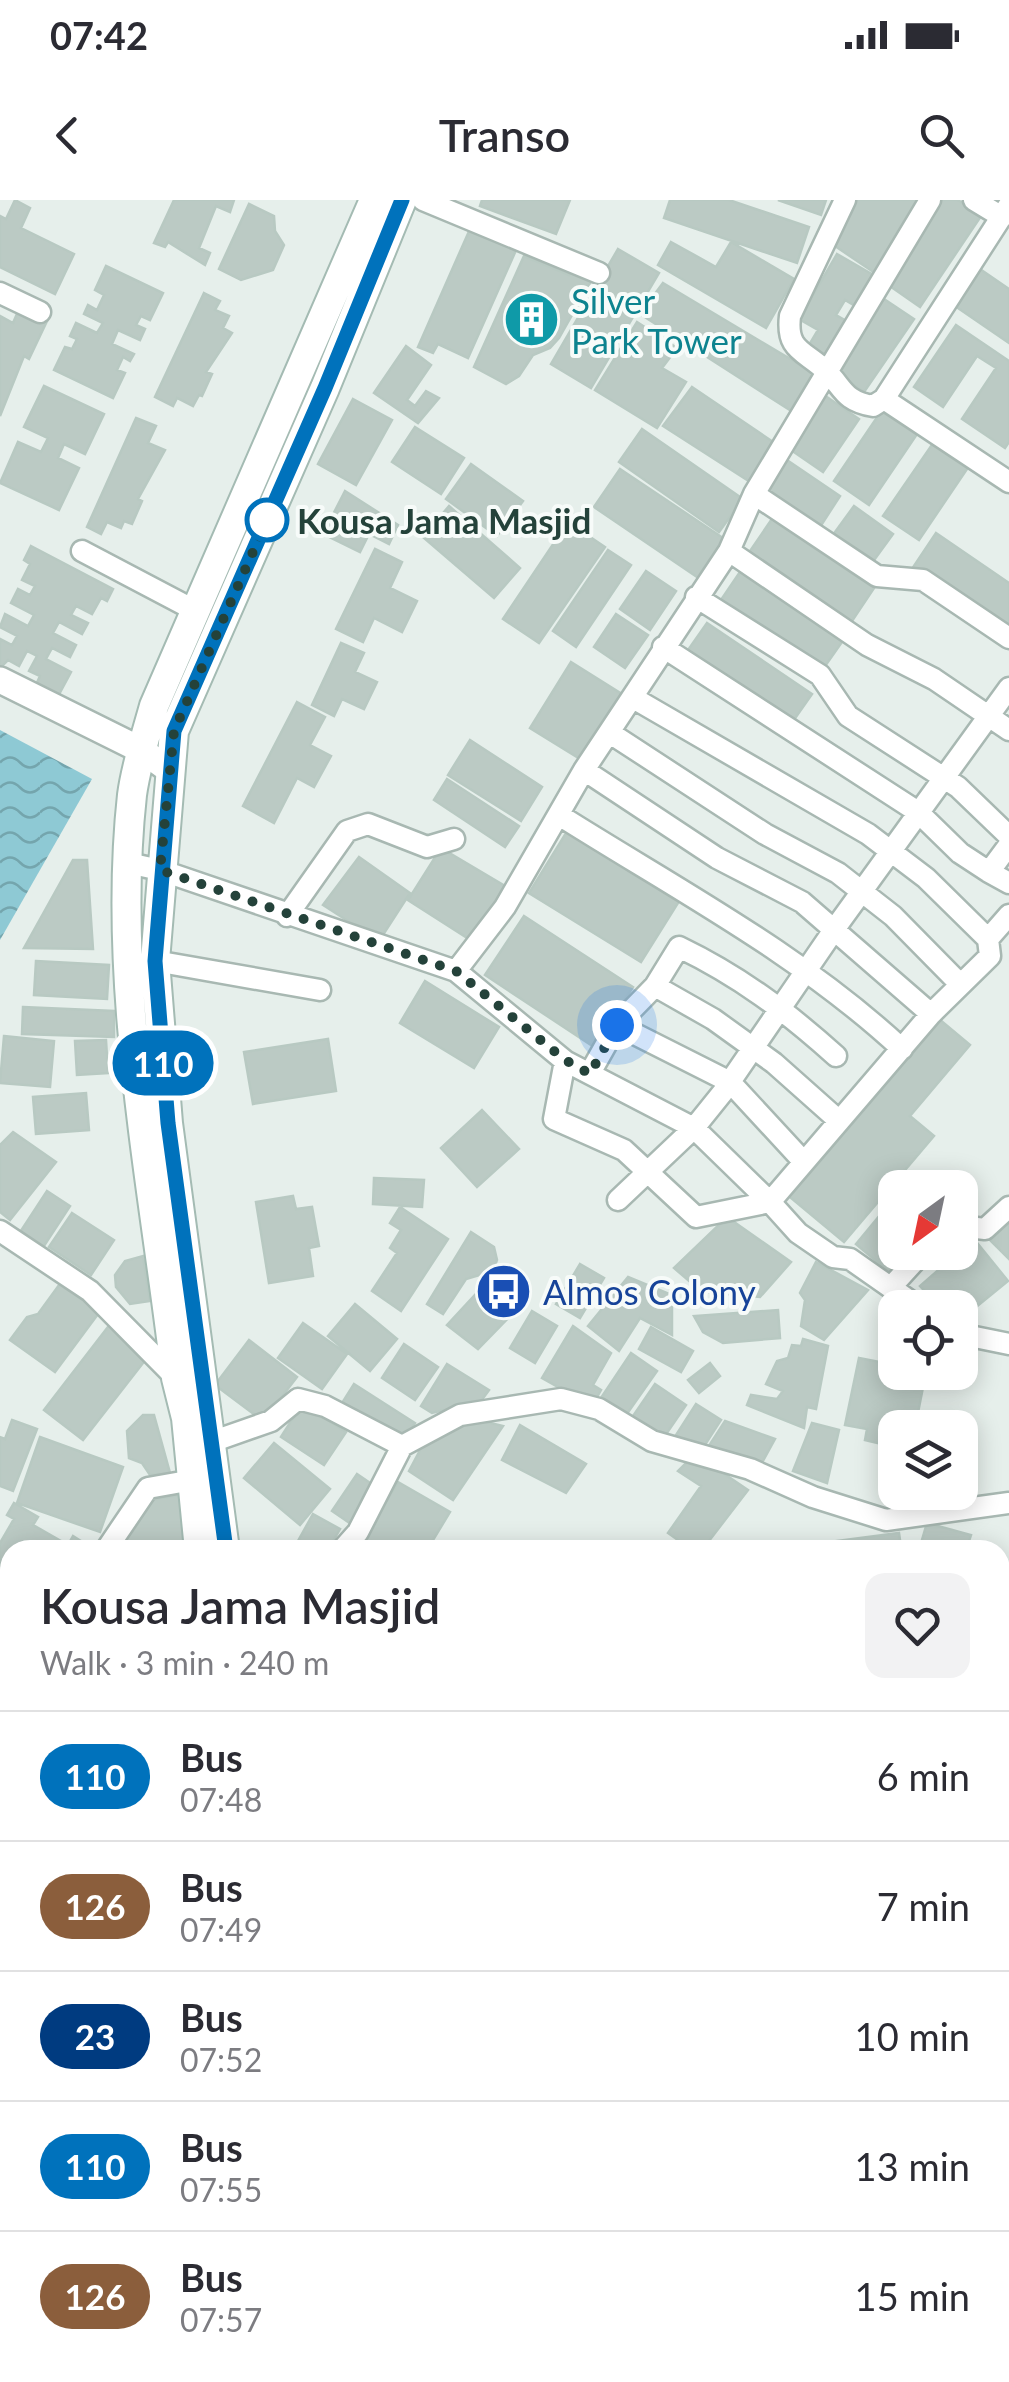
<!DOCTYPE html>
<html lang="en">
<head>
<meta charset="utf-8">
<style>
	body { margin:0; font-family:Lato,sans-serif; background:#f2f2f3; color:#2b2b33; height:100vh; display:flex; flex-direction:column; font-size:38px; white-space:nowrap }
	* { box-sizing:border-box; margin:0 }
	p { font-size:32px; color:#7c7c81 }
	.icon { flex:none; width:55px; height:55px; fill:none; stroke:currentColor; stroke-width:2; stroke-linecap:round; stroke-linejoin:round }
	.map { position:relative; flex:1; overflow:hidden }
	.side { position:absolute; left:0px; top:1340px; width:1010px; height:842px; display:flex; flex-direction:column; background:#fff; border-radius:30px 30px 0 0; box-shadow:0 5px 25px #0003 }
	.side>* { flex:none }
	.badge { padding:0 20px; border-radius:32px; font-size:35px; line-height:65px }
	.needle { width:65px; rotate:213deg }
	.controls { position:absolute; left:878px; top:970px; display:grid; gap:20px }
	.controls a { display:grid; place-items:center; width:100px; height:100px; border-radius:20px; background:#fff; box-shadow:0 5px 25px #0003; font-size:50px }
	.you { position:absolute; width:50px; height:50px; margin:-25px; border:8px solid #fff; border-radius:50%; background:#1a73e8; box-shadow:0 0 0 15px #1a73e833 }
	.map>.badge { position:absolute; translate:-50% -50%; box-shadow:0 0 0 5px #fff }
	.round { display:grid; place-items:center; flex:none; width:105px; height:105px; border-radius:20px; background:#f2f2f3 }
	.summary { display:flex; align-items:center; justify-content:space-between; height:170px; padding:0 40px }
	h1 { font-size:48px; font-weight:600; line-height:75px }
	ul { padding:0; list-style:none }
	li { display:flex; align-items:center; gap:30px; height:130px; padding:0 40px; border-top:2px solid #e1e1e2 }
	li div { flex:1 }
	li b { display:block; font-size:38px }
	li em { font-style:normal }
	li .badge { min-width:110px; font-weight:700; text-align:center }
	.status { display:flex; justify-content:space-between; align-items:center; height:70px; padding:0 50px; background:#fff; direction:ltr }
	.status svg { height:28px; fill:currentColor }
	header { display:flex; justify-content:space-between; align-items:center; height:130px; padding:0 40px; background:#fff; font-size:45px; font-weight:600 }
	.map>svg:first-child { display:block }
</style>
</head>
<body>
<div class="status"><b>07:42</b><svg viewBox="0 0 49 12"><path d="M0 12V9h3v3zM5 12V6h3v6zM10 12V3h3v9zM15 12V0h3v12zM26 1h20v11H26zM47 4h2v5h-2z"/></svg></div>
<header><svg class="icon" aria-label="back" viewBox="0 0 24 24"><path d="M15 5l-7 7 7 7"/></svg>Transo<svg class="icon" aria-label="search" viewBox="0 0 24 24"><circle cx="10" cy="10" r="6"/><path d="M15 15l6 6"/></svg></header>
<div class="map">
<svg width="1009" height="2182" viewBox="0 0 1009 2182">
	<defs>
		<pattern id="water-waves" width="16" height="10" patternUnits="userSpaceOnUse" patternTransform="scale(2.5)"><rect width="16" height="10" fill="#8ec9d4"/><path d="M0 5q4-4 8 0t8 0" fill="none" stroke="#74a5ad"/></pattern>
	</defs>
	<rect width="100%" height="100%" fill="#e6efeb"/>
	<!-- water -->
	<path fill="url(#water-waves)" d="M 0,530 L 92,579 L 0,740 Z"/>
	<!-- building -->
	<path fill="#bbcac4" stroke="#b8c9c2" stroke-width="2.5" d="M 15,0 L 30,8 L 21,28 L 74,54 L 55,94 L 0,67 L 0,16 L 6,19 Z
		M 174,0 L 234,0 L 230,12 L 216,6 L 199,48 L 210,53 L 205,65 L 168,42 L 165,47 L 154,43 Z
		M 482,0 L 570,0 L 556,34 L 480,6 Z
		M 670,0 L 729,0 L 809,27 L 797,63 L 664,18 Z
		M 778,0 L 826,0 L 821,15 Z
		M 857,0 L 915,0 L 921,4 L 875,73 L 829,42 Z
		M 940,0 L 958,0 L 981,16 L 920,107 L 884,82 Z
		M 249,4 L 274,16 L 275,31 L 284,45 L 273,70 L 241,80 L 219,69 Z
		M 470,29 L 517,48 L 468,158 L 438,144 L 433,153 L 418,147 Z
		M 671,42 L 716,67 L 731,42 L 794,79 L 766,128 L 658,65 Z
		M 618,49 L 659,73 L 591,188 L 551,164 Z
		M 837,54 L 875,76 L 857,107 L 845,100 L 836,115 L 848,122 L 828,156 L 809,145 L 818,130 L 799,119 Z
		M 524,56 L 569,75 L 574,67 L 594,76 L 559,138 L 550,148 L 533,155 L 519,176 L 506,184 L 474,167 Z
		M 106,66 L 163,93 L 150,120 L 141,116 L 136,125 L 145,129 L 140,140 L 118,130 L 112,144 L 134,154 L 130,161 L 123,157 L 117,170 L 125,173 L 113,198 L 54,170 L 65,147 L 72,149 L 77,139 L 70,136 L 76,123 L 97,133 L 103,123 L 84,114 L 88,105 L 97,110 L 104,95 L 95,90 Z
		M 977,67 L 1009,89 L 1009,143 L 952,104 Z
		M 663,83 L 817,175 L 793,212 L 640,114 Z
		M 204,93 L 220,101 L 215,110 L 229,116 L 223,128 L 232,133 L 206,172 L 212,174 L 202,196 L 199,195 L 193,206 L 177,198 L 173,206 L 155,197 Z
		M 881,97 L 914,119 L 864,192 L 832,170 Z
		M 20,107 L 47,121 L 29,159 L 24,156 L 0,216 L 0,116 L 13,123 Z
		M 637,122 L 677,148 L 662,168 L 686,182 L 657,228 L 595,190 Z
		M 956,125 L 1009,161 L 1009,242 L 1005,248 L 962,219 L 996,168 L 977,156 L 943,207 L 914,187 Z
		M 406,146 L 431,165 L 407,200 L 415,206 L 426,191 L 439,198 L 418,223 L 374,193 Z
		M 44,186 L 104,214 L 85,254 L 64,244 L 58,258 L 79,268 L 59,310 L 0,283 L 18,242 L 41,252 L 48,238 L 24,227 Z
		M 692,187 L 782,248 L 755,285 L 663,226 Z
		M 824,195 L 859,219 L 823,272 L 788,248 Z
		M 353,199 L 392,220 L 356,285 L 318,264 Z
		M 882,210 L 917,234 L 869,305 L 834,281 Z
		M 136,218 L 156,226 L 148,243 L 165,250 L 138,299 L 142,301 L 132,324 L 124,321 L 121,328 L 107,322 L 101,334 L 87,327 Z
		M 415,227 L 464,258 L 441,294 L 392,262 Z
		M 642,229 L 743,299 L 719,332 L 619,262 Z
		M 936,239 L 971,263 L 919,340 L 883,316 Z
		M 781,256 L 840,296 L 820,327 L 760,287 Z
		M 471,264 L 523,301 L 497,336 L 446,299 Z
		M 620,269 L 726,340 L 700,379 L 594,307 Z
		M 345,291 L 398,325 L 389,344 L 369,334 L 360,352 L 323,334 Z
		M 449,306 L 520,368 L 494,398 L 423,337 Z
		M 854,306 L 893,334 L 869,367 L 830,339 Z
		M 776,313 L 878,382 L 848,427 L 746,357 Z
		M 568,322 L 605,347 L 539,443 L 503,419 Z
		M 936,333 L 1009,383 L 1009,435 L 912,369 Z
		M 31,346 L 113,389 L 107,401 L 101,398 L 92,414 L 76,406 L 71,415 L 88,423 L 82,434 L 59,422 L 53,433 L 76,445 L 70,457 L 52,448 L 46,459 L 71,472 L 57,498 L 35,487 L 40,476 L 29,471 L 37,456 L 27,451 L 19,466 L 8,460 L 0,468 L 0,439 L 12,445 L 17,436 L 0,427 L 5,414 L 28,426 L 34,415 L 11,403 L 18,389 L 30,395 L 35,386 L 22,380 L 30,364 L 24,360 Z
		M 375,349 L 402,362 L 390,388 L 417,401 L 402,432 L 374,418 L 363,442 L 336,429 Z
		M 608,350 L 631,365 L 576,447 L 553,431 Z
		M 742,369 L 844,439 L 823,469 L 721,400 Z
		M 646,371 L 676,391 L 650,430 L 620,409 Z
		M 616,414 L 648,435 L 625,468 L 594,447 Z
		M 707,423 L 812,494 L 791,524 L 686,453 Z
		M 341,443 L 364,453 L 355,472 L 377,482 L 364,509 L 342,499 L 334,516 L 312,505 Z
		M 571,462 L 625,496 L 585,562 L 530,528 Z
		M 297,502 L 325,517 L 310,545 L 331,556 L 314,587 L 297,578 L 274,623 L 243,606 Z
		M 470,540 L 542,587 L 521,621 L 448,575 Z
		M 447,579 L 519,626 L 505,647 L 434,600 Z
		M 571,625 L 683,695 L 641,762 L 529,693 Z
		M 441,648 L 510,689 L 472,741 L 408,700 Z
		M 359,657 L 410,693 L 379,741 L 323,705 Z
		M 73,660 L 87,660 L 93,749 L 24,748 Z
		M 524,716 L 633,787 L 594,847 L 485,775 Z
		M 36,761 L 109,765 L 107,799 L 34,795 Z
		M 425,781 L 499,827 L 474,868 L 400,823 Z
		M 23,807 L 114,811 L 114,837 L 22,834 Z
		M 933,814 L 970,845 L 910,916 L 934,936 L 844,1042 L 784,992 Z
		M 4,836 L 54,841 L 50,887 L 0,883 Z
		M 328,839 L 336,891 L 253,904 L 244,852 Z
		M 106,840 L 108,873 L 77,875 L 75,841 Z
		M 86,893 L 89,930 L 36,934 L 33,897 Z
		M 482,910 L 519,949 L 477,987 L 441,948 Z
		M 13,932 L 56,962 L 10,1020 L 0,1012 L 0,945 Z
		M 374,978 L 424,980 L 422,1007 L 373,1004 Z
		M 47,991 L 70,1006 L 40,1052 L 17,1037 Z
		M 293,996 L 296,1009 L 312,1007 L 319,1046 L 309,1048 L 313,1076 L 269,1083 L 256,1002 Z
		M 895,997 L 895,1052 L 915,1052 L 895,1077 L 856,1044 Z
		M 400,1007 L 448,1039 L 401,1111 L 372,1091 L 397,1053 L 390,1048 L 401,1030 L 390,1023 Z
		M 72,1013 L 114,1040 L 91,1075 L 49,1047 Z
		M 727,1017 L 791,1062 L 760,1097 L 702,1092 L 674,1068 Z
		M 1009,1022 L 1009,1059 L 990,1040 Z
		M 471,1032 L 494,1047 L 497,1060 L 493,1071 L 466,1079 L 443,1114 L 427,1104 Z
		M 974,1039 L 1008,1081 L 960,1120 L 960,1108 L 941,1108 L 920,1086 Z
		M 143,1056 L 150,1101 L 130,1104 L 116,1087 L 115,1075 L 125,1061 Z
		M 816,1062 L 868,1090 L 824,1140 L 801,1126 L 805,1100 L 800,1093 Z
		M 580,1064 L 604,1078 L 580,1118 L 556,1104 Z
		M 628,1077 L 672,1095 L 672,1135 L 640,1118 L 619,1151 L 588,1126 Z
		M 62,1081 L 101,1110 L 55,1172 L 10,1140 L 27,1117 L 38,1114 Z
		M 486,1083 L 517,1109 L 478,1149 L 447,1125 Z
		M 355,1104 L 397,1139 L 370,1171 L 328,1136 Z
		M 778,1110 L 780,1138 L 723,1143 L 703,1132 L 694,1116 Z
		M 532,1111 L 557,1126 L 535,1163 L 510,1148 Z
		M 111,1123 L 150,1154 L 83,1240 L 44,1210 Z
		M 303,1123 L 347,1154 L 322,1189 L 278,1158 Z
		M 573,1126 L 611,1153 L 593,1185 L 601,1190 L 592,1206 L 542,1178 Z
		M 651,1127 L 693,1151 L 681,1172 L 639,1149 Z
		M 803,1139 L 828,1146 L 816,1209 L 807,1207 L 804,1228 L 747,1205 L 751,1195 L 777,1199 L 783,1191 L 766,1184 L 777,1161 L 788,1158 L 792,1145 L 801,1146 Z
		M 249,1140 L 297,1177 L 263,1221 L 215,1185 Z
		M 404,1144 L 438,1167 L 415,1200 L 382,1178 Z
		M 631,1153 L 657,1171 L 624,1218 L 599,1201 Z
		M 859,1158 L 895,1165 L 895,1172 L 926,1172 L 915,1228 L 895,1228 L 894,1247 L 865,1240 L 867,1229 L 845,1225 Z
		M 710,1163 L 720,1176 L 699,1193 L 688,1180 Z
		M 447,1164 L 489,1190 L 481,1201 L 432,1213 L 421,1206 Z
		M 354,1184 L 415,1223 L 403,1241 L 342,1203 Z
		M 655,1184 L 686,1205 L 660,1243 L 629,1222 Z
		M 302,1204 L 346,1232 L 324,1265 L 281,1237 Z
		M 696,1204 L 721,1220 L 701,1251 L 676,1235 Z
		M 143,1215 L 154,1215 L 170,1273 L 150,1275 L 142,1263 L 129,1258 L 127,1231 Z
		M 474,1219 L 503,1226 L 453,1300 L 409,1271 L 427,1237 Z
		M 12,1220 L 37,1229 L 13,1291 L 0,1286 L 0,1237 L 5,1239 Z
		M 725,1221 L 775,1239 L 759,1268 L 705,1252 Z
		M 812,1223 L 839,1230 L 827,1283 L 793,1271 Z
		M 520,1225 L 586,1264 L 566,1293 L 502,1260 Z
		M 40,1237 L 123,1267 L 100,1332 L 17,1303 Z
		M 960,1241 L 974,1243 L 967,1292 L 960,1291 Z
		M 274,1243 L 330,1289 L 300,1325 L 244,1278 Z
		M 695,1254 L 748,1290 L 702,1350 L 692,1350 L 668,1333 L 701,1286 L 678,1271 Z
		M 357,1274 L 379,1289 L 354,1326 L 332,1311 Z
		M 398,1282 L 450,1312 L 427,1350 L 380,1350 L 363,1340 Z
		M 179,1295 L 189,1350 L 127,1350 L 123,1329 L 135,1327 L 131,1310 L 145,1301 Z
		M 14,1303 L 38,1317 L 33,1325 L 68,1345 L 73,1336 L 95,1350 L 10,1350 L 10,1370 L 0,1365 L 0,1343 L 14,1319 L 7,1315 Z
		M 313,1314 L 340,1329 L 328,1350 L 293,1350 Z
		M 927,1323 L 971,1335 L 966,1350 L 919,1350 Z
		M 899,1333 L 901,1347 L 896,1350 L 842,1350 L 837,1341 Z
		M 0,1407 L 10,1407 L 10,1456 L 0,1456 Z
		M 0,1485 L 5,1527 L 10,1527 L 10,1578 L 0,1579 Z
		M 3,1715 L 10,1740 L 10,1767 L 0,1770 Z
		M 1000,1722 L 1009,1725 L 1009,1785 L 1000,1782 Z
		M 10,1785 L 10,1908 L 0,1909 L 0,1786 Z
		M 1000,1835 L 1009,1840 L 1009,1862 L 1000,1877 Z
		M 0,1934 L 10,1936 L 10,1967 L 0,1966 Z
		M 1000,2017 L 1009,2023 L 1009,2166 L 1000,2162 L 1004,2134 L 1000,2132 Z
		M 0,2028 L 10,2029 L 8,2062 L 0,2061 Z
		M 15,2172 L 63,2172 L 64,2182 L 16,2182 Z
		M 102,2172 L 158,2172 L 142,2182 L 102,2182 Z
		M 546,2172 L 594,2172 L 591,2182 L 551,2182 L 544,2179 Z
		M 600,2172 L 672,2172 L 668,2182 L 596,2182 Z"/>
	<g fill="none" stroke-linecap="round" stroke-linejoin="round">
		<defs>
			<path id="minor" d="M 423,0 L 599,73
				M 845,0 L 790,116 C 786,150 803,150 825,170 C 843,186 842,201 873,206 L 884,199
				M 974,0 L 1002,17
				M 1009,5 L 884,199 L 1009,282
				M 0,93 L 40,112
				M 754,294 L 877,376 L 923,380 L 1009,438
				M 82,351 L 196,411
				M 729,351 L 867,445 L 934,479 L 1009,530
				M 696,397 L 820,475 L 848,516 L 958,587 L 1009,636
				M 663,447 L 918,612 L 960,653 L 989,672
				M 635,499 L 868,634 L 926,678 L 988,739
				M 610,533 L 765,634 L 838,673 L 893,716 L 959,783
				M 584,570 L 717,658 L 802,702 L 931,814
				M 559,615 C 676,689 800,754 902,849
				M 1009,645 L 989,672 L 1009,683
				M 128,663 L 160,670 L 456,771 L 505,707 L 584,570 L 729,351 L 754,294 L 930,0
				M 287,716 L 347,631 L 368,624 L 427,647 L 454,639
				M 155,761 L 320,790
				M 456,771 L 565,861 L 554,919 L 624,950 L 696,1017 L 770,1002 L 798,1033 L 833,1057 L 850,1059 L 920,1108
				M 655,786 L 713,819 L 774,863 L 837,919
				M 617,825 L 730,882 L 803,961
				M 565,861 L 694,928 L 770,1002 L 931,814 L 990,756 L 988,739 L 1009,715
				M 590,873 L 617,825 L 655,786 L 679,747 C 739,776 786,811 836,856
				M 618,1000 L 694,928 L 723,892 L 836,727 L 1009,488
				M 960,1026 L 985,1029 L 1009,1007
				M 0,1031 L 90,1091 L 176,1178
				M 891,1087 L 923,1052
				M 960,1134 L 1009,1144
				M 214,1241 L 271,1221 L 298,1199 L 325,1206 L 402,1246 L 460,1215 L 561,1199 L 599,1209 L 652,1241 L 750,1269 L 813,1297 L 886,1320 L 1009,1303
				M 106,1350 L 148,1288 L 193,1280
				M 342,1350 L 358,1332 L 402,1246
				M 0,1387 L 10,1388
				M 0,1598 L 10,1600
				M 1000,1681 L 1009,1682
				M 0,1707 L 10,1705
				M 1000,2016 L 1009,2014
				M 711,2172 L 738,2182
				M 887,2172 L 907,2182
				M 226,2182 C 262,2170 303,2181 340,2172"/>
			<path id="tertiary" d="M 0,480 L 143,551 L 169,570"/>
			<path id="secondary" d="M 199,1350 L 186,1218 L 176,1178 C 154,989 111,785 132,595 C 136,565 146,535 154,506 L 374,0
				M 225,1350 L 168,923 L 155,761 L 174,531 L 325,188 L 402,0
				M 242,2172 L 243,2182
				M 267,2172 L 267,2182"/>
		</defs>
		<!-- minor casing -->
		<use href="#minor" stroke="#a8b8b2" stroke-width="25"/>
		<!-- tertiary casing -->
		<use href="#tertiary" stroke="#a8b8b2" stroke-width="30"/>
		<!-- secondary casing -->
		<use href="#secondary" stroke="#a4bbb3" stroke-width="32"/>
		<!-- minor -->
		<use href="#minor" stroke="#fff" stroke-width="20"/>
		<!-- tertiary -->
		<use href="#tertiary" stroke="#fff" stroke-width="25"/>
		<!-- secondary -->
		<use href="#secondary" stroke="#fff" stroke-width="28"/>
	</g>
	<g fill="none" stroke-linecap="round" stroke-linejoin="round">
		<defs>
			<path id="line" d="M 226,1350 L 168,923 L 155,761 L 174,531 L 325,188 L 402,0"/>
		</defs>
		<!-- line casing -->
		<use href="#line" stroke="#fff" stroke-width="22"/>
		<!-- line -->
		<use href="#line" stroke="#0072bc" stroke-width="15"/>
		<!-- walk -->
		<path stroke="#24423a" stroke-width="10" stroke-dasharray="0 18" d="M 267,320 L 174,531 L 160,670 L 456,771 L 565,860 L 590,874 L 617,825"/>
	</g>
	<!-- icons -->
	<defs>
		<symbol id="building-disc" viewBox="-11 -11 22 22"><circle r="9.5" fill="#0f9aa8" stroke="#f7fbf9"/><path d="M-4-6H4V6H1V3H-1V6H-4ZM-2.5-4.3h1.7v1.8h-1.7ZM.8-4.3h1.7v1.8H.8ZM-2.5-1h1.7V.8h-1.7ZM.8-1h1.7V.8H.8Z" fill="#fff"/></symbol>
		<symbol id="bus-disc" viewBox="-11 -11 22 22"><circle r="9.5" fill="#1a4fb4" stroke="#f7fbf9"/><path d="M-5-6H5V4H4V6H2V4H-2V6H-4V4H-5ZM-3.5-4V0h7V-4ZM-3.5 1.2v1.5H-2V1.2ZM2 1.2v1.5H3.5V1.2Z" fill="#fff"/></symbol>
	</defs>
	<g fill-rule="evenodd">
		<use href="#building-disc" x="500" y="88" width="63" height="63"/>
		<use href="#bus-disc" x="472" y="1060" width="63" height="63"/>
	</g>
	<!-- markers -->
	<circle fill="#fff" stroke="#0072bc" stroke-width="5" cx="267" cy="320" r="20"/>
	<g text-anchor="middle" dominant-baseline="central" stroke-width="8" stroke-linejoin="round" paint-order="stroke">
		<!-- culture labels -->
		<g font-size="35" fill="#0d838f" stroke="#f7fbf9" text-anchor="start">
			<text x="571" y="100">Silver<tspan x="571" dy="40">Park Tower</tspan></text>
		</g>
		<!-- stop labels -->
		<g font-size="35" font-weight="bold" fill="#24423a" stroke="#f7fbf9" text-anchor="start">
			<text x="297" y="320">Kousa Jama Masjid</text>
		</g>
		<!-- transit labels -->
		<g font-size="35" fill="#164399" stroke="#f7fbf9" text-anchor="start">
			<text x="543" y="1091">Almos Colony</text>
		</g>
	</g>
</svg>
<div class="controls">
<a><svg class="needle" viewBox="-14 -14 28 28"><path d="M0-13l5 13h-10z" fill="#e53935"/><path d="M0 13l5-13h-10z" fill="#7c7c81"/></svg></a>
<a><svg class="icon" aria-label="locate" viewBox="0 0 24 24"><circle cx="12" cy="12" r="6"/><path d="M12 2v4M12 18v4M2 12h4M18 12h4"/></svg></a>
<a><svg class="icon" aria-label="layers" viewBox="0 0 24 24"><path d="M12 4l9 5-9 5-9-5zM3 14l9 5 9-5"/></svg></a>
</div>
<div class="you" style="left:617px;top:825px"></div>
<b class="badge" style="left:163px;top:863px;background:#0072bc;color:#fff">110</b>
<section class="side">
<div class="summary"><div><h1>Kousa Jama Masjid</h1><p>Walk · 3 min · 240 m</p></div><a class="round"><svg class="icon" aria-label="heart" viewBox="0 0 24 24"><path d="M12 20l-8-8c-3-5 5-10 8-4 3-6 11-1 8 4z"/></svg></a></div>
<ul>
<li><span class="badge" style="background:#0072bc;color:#fff">110</span><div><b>Bus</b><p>07:48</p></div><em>6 min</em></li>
<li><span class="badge" style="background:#8b5e3c;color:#fff">126</span><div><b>Bus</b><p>07:49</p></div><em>7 min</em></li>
<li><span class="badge" style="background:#003b80;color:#fff">23</span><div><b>Bus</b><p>07:52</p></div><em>10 min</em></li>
<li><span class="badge" style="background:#0072bc;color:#fff">110</span><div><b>Bus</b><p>07:55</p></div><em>13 min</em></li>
<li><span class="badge" style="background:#8b5e3c;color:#fff">126</span><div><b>Bus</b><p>07:57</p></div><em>15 min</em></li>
</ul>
</section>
</div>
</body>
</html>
